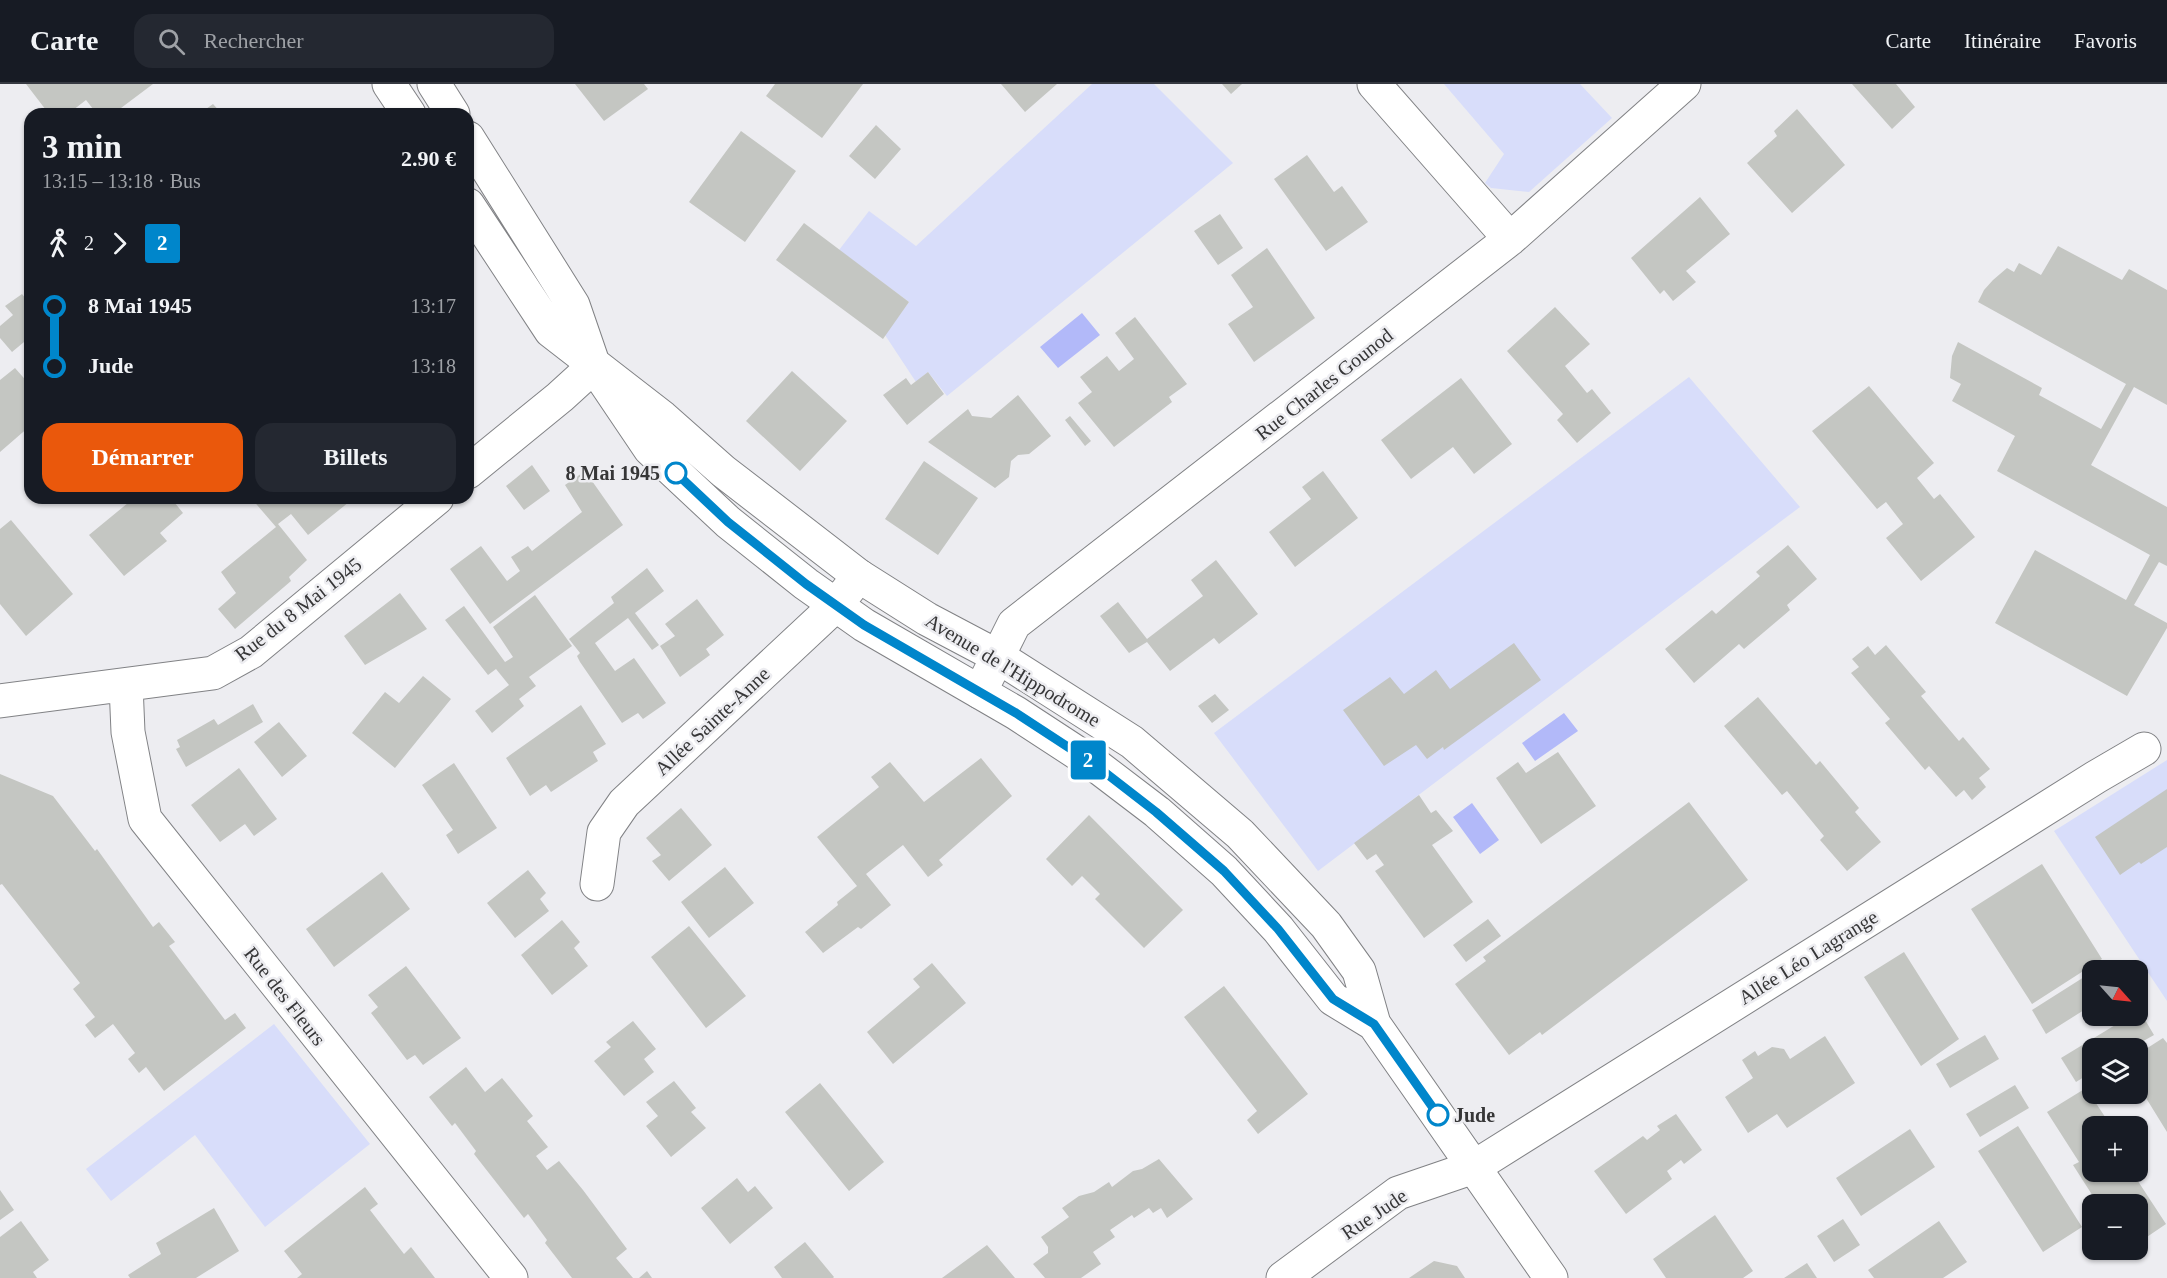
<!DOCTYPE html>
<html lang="fr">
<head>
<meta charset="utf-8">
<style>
	body { margin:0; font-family:Georgia,serif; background:#242831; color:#f1f3f6; height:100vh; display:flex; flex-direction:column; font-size:22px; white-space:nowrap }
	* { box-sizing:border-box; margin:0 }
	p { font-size:20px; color:#9ea1a6 }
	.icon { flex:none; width:33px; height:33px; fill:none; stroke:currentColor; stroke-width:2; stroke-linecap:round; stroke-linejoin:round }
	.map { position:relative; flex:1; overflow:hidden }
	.drawer { position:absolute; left:24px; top:24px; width:450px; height:396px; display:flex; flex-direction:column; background:#171b24; border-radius:18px; box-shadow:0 2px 4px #0004 }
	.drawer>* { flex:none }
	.badge { padding:0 12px; border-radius:4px; font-size:21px; line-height:39px }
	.needle { width:39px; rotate:117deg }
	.tools { position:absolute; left:2082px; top:876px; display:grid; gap:12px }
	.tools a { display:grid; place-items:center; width:66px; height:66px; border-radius:12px; background:#171b24; box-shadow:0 2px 4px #0004; font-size:30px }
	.map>.badge { position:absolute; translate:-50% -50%; box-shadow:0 0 0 3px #fff }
	.legs { display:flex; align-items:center; gap:9px; height:66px; padding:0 18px; font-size:20px }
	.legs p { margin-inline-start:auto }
	.summary { display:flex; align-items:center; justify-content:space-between; height:102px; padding:0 18px }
	h1 { font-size:33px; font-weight:800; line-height:45px }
	.primary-button { display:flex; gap:12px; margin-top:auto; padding:12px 18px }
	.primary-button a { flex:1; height:69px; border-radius:18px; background:#ea580c; color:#fff; font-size:24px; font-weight:800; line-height:69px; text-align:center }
	.primary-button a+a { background:#242831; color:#f1f3f6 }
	ul { padding:0 18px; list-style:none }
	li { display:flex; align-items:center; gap:21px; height:60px; font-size:22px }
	li i { display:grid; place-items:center; width:9px; height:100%; margin:0 8px; background:currentColor }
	li i::after { content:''; width:15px; height:15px; margin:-8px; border:4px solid; border-radius:50%; background:#171b24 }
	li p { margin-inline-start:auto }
	li:first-child i { background:linear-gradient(#0000 50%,currentColor 0) }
	li:last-child i { background:linear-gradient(currentColor 50%,#0000 0) }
	header { display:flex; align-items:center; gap:36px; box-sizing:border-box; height:84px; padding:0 30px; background:#171b24; border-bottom:2px solid #363941 }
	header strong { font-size:28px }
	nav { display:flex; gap:33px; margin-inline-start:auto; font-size:21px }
	.search { width:420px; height:54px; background:#242831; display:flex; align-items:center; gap:15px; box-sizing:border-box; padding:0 21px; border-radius:18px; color:#9ea1a6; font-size:22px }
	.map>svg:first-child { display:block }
</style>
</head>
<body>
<header>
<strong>Carte</strong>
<div class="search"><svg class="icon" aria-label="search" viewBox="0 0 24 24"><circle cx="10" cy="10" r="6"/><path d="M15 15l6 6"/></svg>Rechercher</div>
<nav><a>Carte</a><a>Itinéraire</a><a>Favoris</a></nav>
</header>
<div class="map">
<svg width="2167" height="1194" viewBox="0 0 2167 1194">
	<rect width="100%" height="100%" fill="#ededf1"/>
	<!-- green -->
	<path fill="#d8ddfa" d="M 1092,0 L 1154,0 L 1233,79 L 947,312 L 928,288 L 916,298 L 885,251 L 909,218 L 839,166 L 869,127 L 916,162 Z
		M 1444,0 L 1580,0 L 1612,34 L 1529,108 L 1491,104 L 1485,99 L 1504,70 Z
		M 1689,293 L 1800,423 L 1318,787 L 1214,649 Z
		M 2167,676 L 2167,917 L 2054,747 Z
		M 274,940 L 370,1060 L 265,1143 L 195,1051 L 111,1117 L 86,1085 Z"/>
	<!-- water -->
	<path fill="#b2b9f9" d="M 1082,229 L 1100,251 L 1058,284 L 1040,263 Z
		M 1564,629 L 1578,647 L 1535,677 L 1522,659 Z
		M 1472,719 L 1499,756 L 1480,770 L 1453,733 Z"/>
	<!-- building -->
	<path fill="#c4c6c2" d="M 26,0 L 153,0 L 113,30 L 97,30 L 86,16 L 68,30 L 49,30 Z
		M 575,0 L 644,0 L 648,5 L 604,37 Z
		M 775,0 L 863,0 L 822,54 L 766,12 Z
		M 1001,0 L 1057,0 L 1025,28 Z
		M 1222,0 L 1242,0 L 1231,10 Z
		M 1852,0 L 1896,0 L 1915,23 L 1892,45 Z
		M 213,20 L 222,30 L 201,30 L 206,25 Z
		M 1797,25 L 1845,81 L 1792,129 L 1747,79 L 1777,52 L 1774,47 Z
		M 876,41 L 901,65 L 875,95 L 849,72 Z
		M 741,47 L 796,87 L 745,158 L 689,118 Z
		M 1307,71 L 1334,108 L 1342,102 L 1368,138 L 1326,167 L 1274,95 Z
		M 1700,113 L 1730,150 L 1686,187 L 1696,198 L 1673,217 L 1664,206 L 1660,210 L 1631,174 Z
		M 1220,130 L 1243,164 L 1218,181 L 1194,147 Z
		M 804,139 L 909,218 L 883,255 L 776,176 Z
		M 2058,162 L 2122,196 L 2129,185 L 2167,206 L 2167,321 L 2134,303 L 2091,381 L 2167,423 L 2167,482 L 2159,478 L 2134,521 L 2167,539 L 2167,544 L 2127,612 L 1995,539 L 2035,466 L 2126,516 L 2150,471 L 1997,387 L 2015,352 L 1952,317 L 1961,300 L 1950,294 L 1952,272 L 1958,258 L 2042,304 L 2039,311 L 2101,345 L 2126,300 L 1978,218 L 1984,206 L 1993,196 L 2007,184 L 2014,188 L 2019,179 L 2041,191 Z
		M 1267,164 L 1315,234 L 1254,278 L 1228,240 L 1253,223 L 1231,191 Z
		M 22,210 L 30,220 L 30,242 L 25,246 L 30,253 L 12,268 L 0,254 L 0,242 L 13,231 L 5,222 Z
		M 1555,223 L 1590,260 L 1565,282 L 1587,309 L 1592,305 L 1611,329 L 1577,359 L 1557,336 L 1563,330 L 1507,267 Z
		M 1135,233 L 1187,300 L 1169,313 L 1172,318 L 1114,363 L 1078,319 L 1092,308 L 1080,293 L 1107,272 L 1119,287 L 1134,275 L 1115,249 Z
		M 15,284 L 30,301 L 30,342 L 0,368 L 0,296 Z
		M 792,287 L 847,337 L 800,387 L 746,337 Z
		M 928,288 L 944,310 L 907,341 L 883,311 L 906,294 L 911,301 Z
		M 1461,294 L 1512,360 L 1474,390 L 1453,363 L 1411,395 L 1381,356 Z
		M 1869,302 L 1934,379 L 1917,394 L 1934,415 L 1940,410 L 1975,453 L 1921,497 L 1886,454 L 1903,440 L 1886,418 L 1877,425 L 1812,347 Z
		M 1018,311 L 1051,352 L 1029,370 L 1018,371 L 1011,377 L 1009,393 L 995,404 L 928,358 L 968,325 L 972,332 L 991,334 Z
		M 1070,332 L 1091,357 L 1085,362 L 1065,336 Z
		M 924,377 L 978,414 L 938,471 L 885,435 Z
		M 532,381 L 550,407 L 524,426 L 506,402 Z
		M 585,387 L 623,441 L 490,540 L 450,485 L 481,462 L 507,497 L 520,487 L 511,473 L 528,462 L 532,467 L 582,428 L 565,401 Z
		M 1323,387 L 1358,434 L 1295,483 L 1269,448 L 1311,415 L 1302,403 Z
		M 134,414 L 171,414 L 183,429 L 160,449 L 167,457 L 124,492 L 89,451 Z
		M 251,414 L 354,414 L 308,451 L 291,430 L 278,440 L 307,476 L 289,493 L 291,497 L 235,545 L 218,525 L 236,509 L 221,488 L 276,443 Z
		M 11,436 L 73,510 L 26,552 L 0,520 L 0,445 Z
		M 1788,461 L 1817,495 L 1787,521 L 1790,526 L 1744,565 L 1739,560 L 1694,599 L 1665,565 L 1712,526 L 1716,530 L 1760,492 L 1756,488 Z
		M 1216,476 L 1258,530 L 1219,560 L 1214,554 L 1170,587 L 1147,558 L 1129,569 L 1100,532 L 1118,518 L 1147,555 L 1203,512 L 1191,496 Z
		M 647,484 L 664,507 L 635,529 L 659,561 L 652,566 L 628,534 L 595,559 L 615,587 L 634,574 L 666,619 L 643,635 L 638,629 L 622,639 L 580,578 L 577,572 L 580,569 L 569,555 L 614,519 L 611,513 Z
		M 400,509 L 427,545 L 365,581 L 344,552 Z
		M 535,511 L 572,562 L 529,593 L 536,602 L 519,615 L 524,622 L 492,649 L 475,627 L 509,601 L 496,585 L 488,591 L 445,536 L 464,522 L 505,578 L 513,573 L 493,543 Z
		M 697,515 L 724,551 L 706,565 L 710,571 L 680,593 L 660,562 L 675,552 L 665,540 Z
		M 1514,559 L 1541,596 L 1444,666 L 1443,663 L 1427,675 L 1416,661 L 1384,682 L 1343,626 L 1390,593 L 1404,610 L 1436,586 L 1450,605 Z
		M 1886,561 L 1926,608 L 1921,612 L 1959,657 L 1963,653 L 1990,685 L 1979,694 L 1986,703 L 1972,716 L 1964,706 L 1956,713 L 1929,682 L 1925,686 L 1885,639 L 1890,635 L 1851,589 L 1859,583 L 1852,575 L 1868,562 L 1875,571 Z
		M 423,592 L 451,615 L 395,684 L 352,649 L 385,608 L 399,619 Z
		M 1215,610 L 1229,626 L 1212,639 L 1198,622 Z
		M 1758,613 L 1816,681 L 1820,677 L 1859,724 L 1855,728 L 1881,758 L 1847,787 L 1820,756 L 1824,752 L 1787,707 L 1782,711 L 1724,642 Z
		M 253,620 L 263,638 L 186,683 L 176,665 L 180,663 L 177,656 L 214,635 L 218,641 Z
		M 581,621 L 606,660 L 593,668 L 598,677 L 551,708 L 546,701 L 530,712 L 506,674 Z
		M 279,638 L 307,672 L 282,693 L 254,658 Z
		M 1558,668 L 1596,722 L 1541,760 L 1496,694 L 1518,678 L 1526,689 Z
		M 981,674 L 1012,712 L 939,776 L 943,781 L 928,793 L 903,761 L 866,790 L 891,821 L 861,845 L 858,843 L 823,869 L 805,848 L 838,821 L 837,818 L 857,802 L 817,753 L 879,703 L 871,693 L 890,678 L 924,718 Z
		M 454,679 L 497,744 L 458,770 L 446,751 L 453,746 L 422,701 Z
		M 239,684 L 277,735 L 254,752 L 245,740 L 220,758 L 191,721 Z
		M 0,690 L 53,712 L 95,767 L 97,765 L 153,843 L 159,838 L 175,858 L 169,862 L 225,936 L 235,929 L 246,944 L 164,1007 L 146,983 L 139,989 L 128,975 L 135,969 L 113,940 L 95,954 L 85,941 L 95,933 L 73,905 L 80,899 L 2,800 L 0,801 Z
		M 2167,705 L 2167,763 L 2141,780 L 2139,778 L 2120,791 L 2095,753 Z
		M 1419,711 L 1431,729 L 1436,726 L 1453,747 L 1432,761 L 1473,818 L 1424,854 L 1375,787 L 1384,781 L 1376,770 L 1367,776 L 1354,759 Z
		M 1689,718 L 1748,796 L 1542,951 L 1540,948 L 1509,971 L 1455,900 L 1486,877 L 1483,873 Z
		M 681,724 L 712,761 L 669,797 L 652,777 L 661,771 L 646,754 Z
		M 1089,731 L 1183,826 L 1144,864 L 1095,815 L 1100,810 L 1082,792 L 1072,802 L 1046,775 Z
		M 2042,780 L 2102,875 L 2032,920 L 1971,825 Z
		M 725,783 L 754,819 L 709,854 L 681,818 Z
		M 528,786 L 546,809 L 540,815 L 549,827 L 515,854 L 487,819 Z
		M 382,788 L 410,825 L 334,883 L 306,845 Z
		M 1488,835 L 1501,852 L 1466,878 L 1453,861 Z
		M 562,836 L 580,858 L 574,864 L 588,882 L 552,911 L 521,871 Z
		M 689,842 L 746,912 L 706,944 L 651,873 Z
		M 1904,868 L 1959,955 L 1921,982 L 1864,893 Z
		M 2108,878 L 2113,886 L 2095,886 Z
		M 932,879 L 966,919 L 893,980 L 867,948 L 920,903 L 913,895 Z
		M 406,882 L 461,954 L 423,981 L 415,971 L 407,976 L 371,929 L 378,923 L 368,911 Z
		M 2092,888 L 2092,921 L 2046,950 L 2032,926 Z
		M 1224,902 L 1308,1010 L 1258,1050 L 1247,1036 L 1257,1027 L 1184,933 Z
		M 2138,924 L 2154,951 L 2131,964 L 2092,964 L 2092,988 L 2076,998 L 2061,974 L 2130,932 L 2138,932 Z
		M 633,937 L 656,965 L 644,975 L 654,988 L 624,1012 L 594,977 L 611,963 L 606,958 Z
		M 1985,951 L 1999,975 L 1950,1004 L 1936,980 Z
		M 1825,952 L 1855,999 L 1787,1044 L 1777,1030 L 1748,1049 L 1725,1013 L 1753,994 L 1742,976 L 1755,967 L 1758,972 L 1772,963 L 1784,965 L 1790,975 Z
		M 2163,954 L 2167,959 L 2167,1048 L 2138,1001 L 2138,970 Z
		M 466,983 L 485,1008 L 502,994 L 533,1032 L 527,1037 L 548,1063 L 536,1072 L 547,1086 L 559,1077 L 583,1106 L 627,1165 L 616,1174 L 633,1194 L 572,1194 L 545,1159 L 547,1156 L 528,1130 L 524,1134 L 474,1070 L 476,1067 L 455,1039 L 452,1042 L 429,1013 Z
		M 674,997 L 696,1024 L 691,1028 L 706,1044 L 671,1073 L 646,1042 L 658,1032 L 646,1018 Z
		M 820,999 L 884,1078 L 849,1107 L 785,1028 Z
		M 2015,1001 L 2029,1024 L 1980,1053 L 1966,1030 Z
		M 2086,1004 L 2111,1042 L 2092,1042 L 2092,1088 L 2132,1088 L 2166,1140 L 2138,1159 L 2138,1120 L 2098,1120 L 2073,1081 L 2079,1078 L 2047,1028 Z
		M 1676,1030 L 1702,1066 L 1684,1080 L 1681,1076 L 1667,1087 L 1672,1095 L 1626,1130 L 1594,1087 L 1643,1052 L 1647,1056 L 1660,1046 L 1657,1042 Z
		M 2018,1042 L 2082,1143 L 2043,1168 L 1978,1067 Z
		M 1910,1045 L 1935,1083 L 1861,1132 L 1836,1094 Z
		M 1159,1075 L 1193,1115 L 1167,1134 L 1161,1124 L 1153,1129 L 1149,1124 L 1134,1134 L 1132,1131 L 1110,1146 L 1115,1153 L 1093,1168 L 1101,1180 L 1081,1194 L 1045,1194 L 1033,1180 L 1048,1169 L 1048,1163 L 1041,1153 L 1069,1133 L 1062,1124 L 1079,1112 L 1094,1108 L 1109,1098 L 1112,1103 L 1133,1087 L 1142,1085 Z
		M 737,1094 L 748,1108 L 755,1102 L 773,1124 L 730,1160 L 701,1124 Z
		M 365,1103 L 378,1120 L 370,1126 L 404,1170 L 411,1163 L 435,1194 L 297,1194 L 302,1190 L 284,1167 Z
		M 0,1106 L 14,1126 L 0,1136 Z
		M 214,1124 L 239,1167 L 196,1194 L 130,1194 L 128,1191 L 161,1170 L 156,1159 Z
		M 1715,1131 L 1753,1187 L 1743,1194 L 1666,1194 L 1653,1175 Z
		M 1843,1135 L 1860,1161 L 1834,1178 L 1817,1152 Z
		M 21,1137 L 49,1176 L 33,1188 L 37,1194 L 0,1194 L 0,1153 Z
		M 1939,1137 L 1967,1178 L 1943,1194 L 1874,1194 L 1868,1186 Z
		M 805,1158 L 834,1193 L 833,1194 L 782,1194 L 774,1183 Z
		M 987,1161 L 1015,1194 L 942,1194 Z
		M 2114,1166 L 2128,1166 L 2118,1172 Z
		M 1434,1177 L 1457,1182 L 1465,1194 L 1409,1194 Z
		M 1807,1179 L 1817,1194 L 1784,1194 Z
		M 647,1187 L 652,1194 L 639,1194 Z"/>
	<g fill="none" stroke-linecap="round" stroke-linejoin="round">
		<defs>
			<path id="street" d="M 1374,0 L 1510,155
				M 468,388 L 560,313 L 594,282
				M 126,601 L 128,648 L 145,735 L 511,1194
				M 980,608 L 1014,540 L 1510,155 L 1684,0
				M 0,617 L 213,589 L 251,568 L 437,414
				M 597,800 L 604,748 L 624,719 L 836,521 L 859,492
				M 1283,1194 L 1398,1109 L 1474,1083 L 2096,693 L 2144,665"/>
			<path id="secondary" d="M 389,0 L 409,30
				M 434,0 L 453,30
				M 468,54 L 573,221 L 594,282 L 650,365 L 728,438 L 806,500 L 864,541 L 1016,629 L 1094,680 L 1157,728 L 1224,787 L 1278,845 L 1333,915 L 1374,940 L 1551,1194
				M 468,121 L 551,247 L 662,333 L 723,387 L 859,492 L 927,535 L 997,572 L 1132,658 L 1240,750 L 1326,841 L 1359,887 L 1374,940"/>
		</defs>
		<!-- street casing -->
		<use href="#street" stroke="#818285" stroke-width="35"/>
		<!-- secondary casing -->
		<use href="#secondary" stroke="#818285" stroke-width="35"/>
		<!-- street -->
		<use href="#street" stroke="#fff" stroke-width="33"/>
		<!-- secondary -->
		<use href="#secondary" stroke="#fff" stroke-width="33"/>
	</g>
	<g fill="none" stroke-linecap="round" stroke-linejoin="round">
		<defs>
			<path id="line-1" d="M 676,389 L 728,438 L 806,500 L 864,541 L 1016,629 L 1094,680 L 1156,728 L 1224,787 L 1278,845 L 1333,915 L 1374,940 L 1438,1031"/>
		</defs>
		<!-- line-1 casing -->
		<use href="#line-1" stroke="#fff" stroke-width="14"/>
		<!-- line-1 -->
		<use href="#line-1" stroke="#0086cb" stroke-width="9"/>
	</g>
	<!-- markers -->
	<g fill="#fff" stroke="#0086cb" stroke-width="3">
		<circle cx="676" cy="389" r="10"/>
		<circle cx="1438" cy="1031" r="10"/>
	</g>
	<g text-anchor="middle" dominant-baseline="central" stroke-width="5" stroke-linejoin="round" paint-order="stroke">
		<!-- street labels -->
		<g font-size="20" fill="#363637" stroke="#ededf1">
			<text transform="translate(1324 300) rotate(-38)">Rue Charles Gounod</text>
			<text transform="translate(298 525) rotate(-38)">Rue du 8 Mai 1945</text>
			<text transform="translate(1013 586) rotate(31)">Avenue de l'Hippodrome</text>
			<text transform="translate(712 637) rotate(-43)">Allée Sainte-Anne</text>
			<text transform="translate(1808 873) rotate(-32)">Allée Léo Lagrange</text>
			<text transform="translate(285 912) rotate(52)">Rue des Fleurs</text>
			<text transform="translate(1374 1130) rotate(-34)">Rue Jude</text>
		</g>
		<!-- stop labels -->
		<g font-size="20" font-weight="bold" fill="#363637" stroke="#ededf1" text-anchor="end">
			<text x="660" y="389">8 Mai 1945</text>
			<text x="1454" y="1031" text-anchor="start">Jude</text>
		</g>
	</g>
</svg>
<div class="tools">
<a><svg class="needle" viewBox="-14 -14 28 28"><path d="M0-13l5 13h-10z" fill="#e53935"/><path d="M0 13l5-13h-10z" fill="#9ea1a6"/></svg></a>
<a><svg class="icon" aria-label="layers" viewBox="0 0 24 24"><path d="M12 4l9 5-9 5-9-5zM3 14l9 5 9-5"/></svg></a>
<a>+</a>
<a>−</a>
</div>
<b class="badge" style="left:1088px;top:676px;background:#0086cb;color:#fff">2</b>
<section class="drawer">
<div class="summary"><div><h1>3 min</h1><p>13:15 – 13:18 · Bus</p></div><b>2.90 €</b></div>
<div class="legs"><svg class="icon" aria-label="walk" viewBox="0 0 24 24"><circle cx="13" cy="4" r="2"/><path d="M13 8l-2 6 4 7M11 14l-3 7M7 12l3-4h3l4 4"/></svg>2<svg class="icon" aria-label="forward" viewBox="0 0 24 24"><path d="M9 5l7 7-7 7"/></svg><b class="badge" style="background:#0086cb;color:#fff">2</b></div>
<ul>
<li><i style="color:#0086cb"></i><b>8 Mai 1945</b><p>13:17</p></li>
<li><i style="color:#0086cb"></i><b>Jude</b><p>13:18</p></li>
</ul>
<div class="primary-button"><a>Démarrer</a><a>Billets</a></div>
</section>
</div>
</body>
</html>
